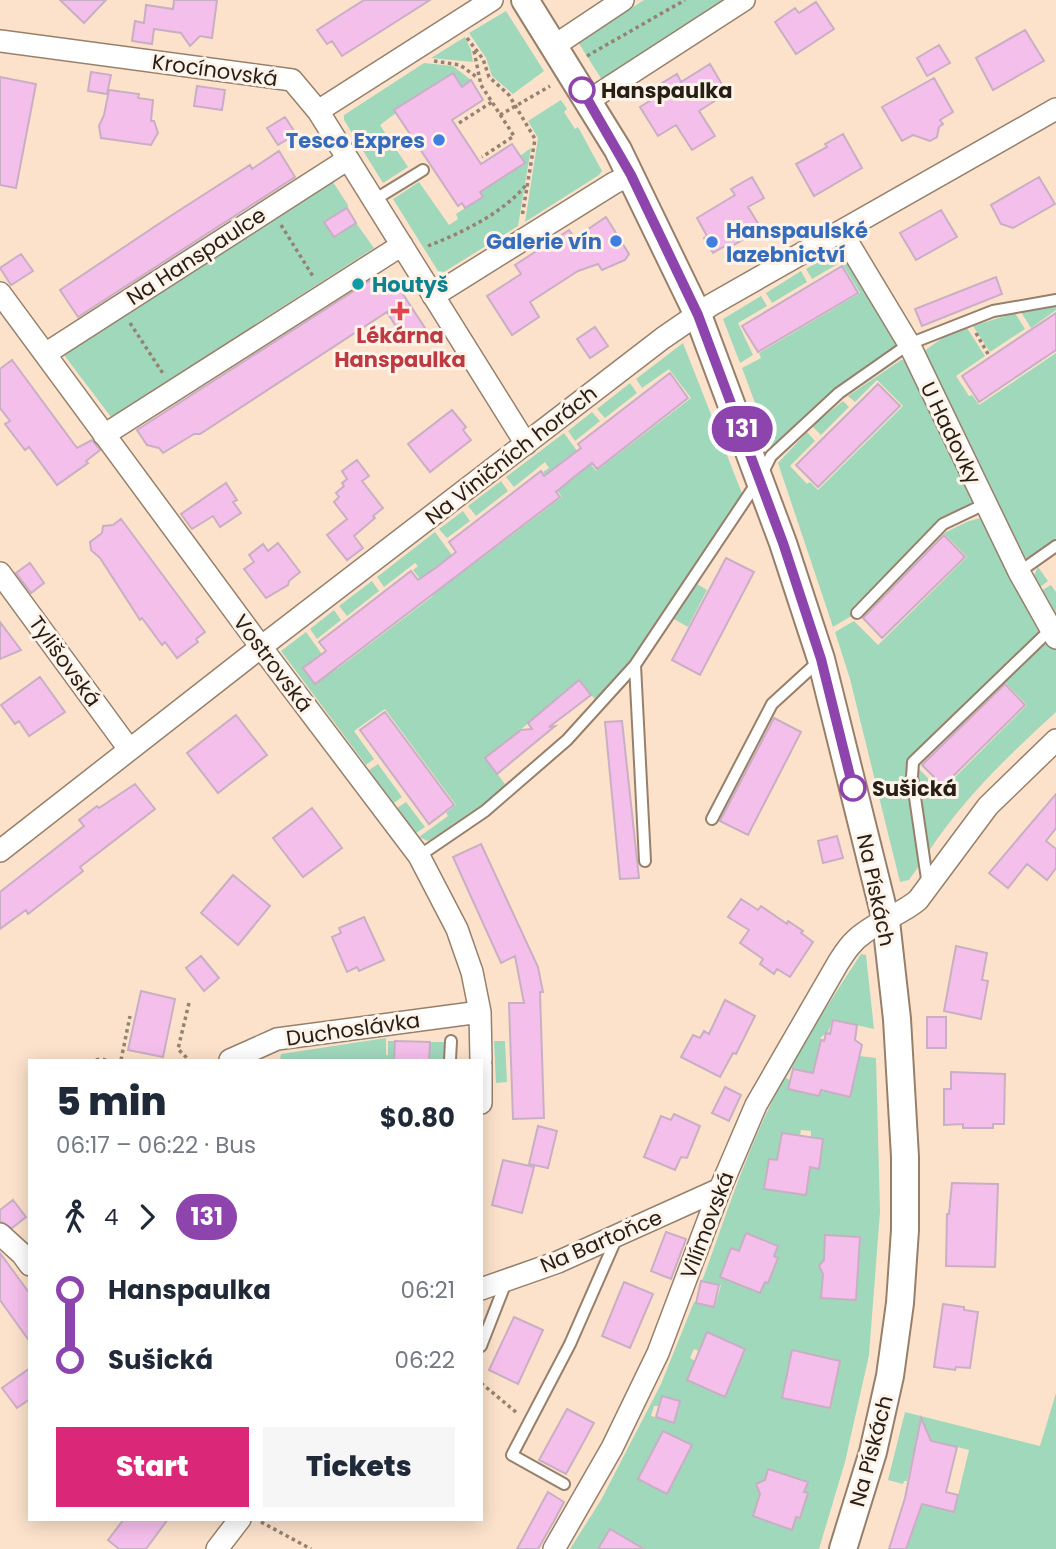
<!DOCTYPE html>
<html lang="en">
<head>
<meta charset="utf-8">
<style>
	body { margin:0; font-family:Poppins,sans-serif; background:#f6f6f7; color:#1f2937; height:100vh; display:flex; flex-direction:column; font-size:26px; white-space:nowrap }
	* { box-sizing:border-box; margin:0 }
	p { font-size:23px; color:#747a83 }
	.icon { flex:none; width:38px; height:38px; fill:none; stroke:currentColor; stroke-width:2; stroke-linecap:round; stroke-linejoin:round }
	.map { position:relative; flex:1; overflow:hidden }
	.drawer { position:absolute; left:28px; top:1059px; width:455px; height:462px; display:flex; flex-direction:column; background:#fff; border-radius:0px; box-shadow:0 4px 18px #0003 }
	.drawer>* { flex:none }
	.badge { padding:0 14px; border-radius:23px; font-size:24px; line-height:46px }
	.map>.badge { position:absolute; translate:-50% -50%; box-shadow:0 0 0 4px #fff }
	.legs { display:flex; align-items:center; gap:10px; height:77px; padding:0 28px; font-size:23px }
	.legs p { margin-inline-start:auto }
	.overview { display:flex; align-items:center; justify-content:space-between; height:119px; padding:0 28px }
	h1 { font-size:38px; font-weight:800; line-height:52px }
	.action { display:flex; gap:14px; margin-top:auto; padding:14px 28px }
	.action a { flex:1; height:80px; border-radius:0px; background:#db2777; color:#fff; font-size:28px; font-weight:800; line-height:80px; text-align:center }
	.action a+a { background:#f6f6f7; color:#1f2937 }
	ul { padding:0 28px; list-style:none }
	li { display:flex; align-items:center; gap:24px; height:70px; font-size:26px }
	li i { display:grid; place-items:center; width:10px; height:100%; margin:0 9px; background:currentColor }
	li i::after { content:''; width:18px; height:18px; margin:-9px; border:5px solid; border-radius:50%; background:#fff }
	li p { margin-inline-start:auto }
	li:first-child i { background:linear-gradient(#0000 50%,currentColor 0) }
	li:last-child i { background:linear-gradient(currentColor 50%,#0000 0) }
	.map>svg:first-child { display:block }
</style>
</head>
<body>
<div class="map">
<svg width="1056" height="1549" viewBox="0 0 1056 1549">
	<rect width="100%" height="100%" fill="#fce2cb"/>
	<!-- green -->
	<path fill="#a0d8bc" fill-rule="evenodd" d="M 644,0 L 732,0 L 604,83 L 578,42 Z
		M 506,11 L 544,71 L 513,94 L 492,76 L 486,58 L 469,33 Z
		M 465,37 L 471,50 L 473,62 L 431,58 Z
		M 424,63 L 453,66 L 471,80 L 462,87 L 453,73 L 395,110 L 396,113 L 380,125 L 408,167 L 383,183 L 344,120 L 344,115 Z
		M 561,100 L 567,109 L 564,112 L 575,129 L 578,127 L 602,171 L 599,175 L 525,222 L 538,138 L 528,121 Z
		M 531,148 L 518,226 L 444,272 L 438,271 L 393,199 L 419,182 L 449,225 L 458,219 L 456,214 L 482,197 L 480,192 L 524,164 L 520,156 Z
		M 333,182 L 348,205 L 347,208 L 324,221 L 333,236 L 356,223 L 374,248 L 111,417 L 64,355 Z
		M 844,247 L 898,344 L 894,349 C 850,377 809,410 772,448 L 742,368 L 761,358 L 759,353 L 860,293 L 841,262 L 812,279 L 806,269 Z
		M 801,271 L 807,282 L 772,303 L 766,293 Z
		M 761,296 L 767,306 L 738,323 L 753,355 L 740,363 L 723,319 Z
		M 1056,306 L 1056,310 L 1031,328 L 1021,312 Z
		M 1015,313 L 1025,329 L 990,352 L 973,326 Z
		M 967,328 L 985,356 L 956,376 L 969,396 L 972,395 L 979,405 L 1056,353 L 1056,540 L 1031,559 L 1020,556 L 924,351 L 944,337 Z
		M 683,343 L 743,496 L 637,653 L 598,703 L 579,680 L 486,759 L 508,788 L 467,820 L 428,841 L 419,837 L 448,816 L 446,813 L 456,805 L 385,709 L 354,731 L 374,759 L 366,765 L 281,651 L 306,632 L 327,661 L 330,660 L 337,669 L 433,596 L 413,570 L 418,566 L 415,563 L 384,587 L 377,577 L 435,532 L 457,562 L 460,560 L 467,569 L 562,497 L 543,472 L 549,468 L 545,462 L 514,487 L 506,477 L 564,433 L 586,463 L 589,462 L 596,471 L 691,398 L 669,369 L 642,388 L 636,379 ZM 571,455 L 582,471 L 566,484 L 554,468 ZM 445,560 L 446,560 L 440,588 L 428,573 ZM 319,657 L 330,672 L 315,684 L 303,668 Z
		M 901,360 L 907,360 L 976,504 L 938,522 L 854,606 L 853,615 L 833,627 L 778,463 L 807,432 L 815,441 L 790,466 L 807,484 L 810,482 L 818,490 L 903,406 L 877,380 L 855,402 L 848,396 Z
		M 630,383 L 637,393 L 605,418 L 597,409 Z
		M 843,401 L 849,407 L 821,435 L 812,426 Z
		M 592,412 L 600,421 L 575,441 L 568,431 Z
		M 501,481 L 508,491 L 476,516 L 468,506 Z
		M 463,511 L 470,521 L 447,538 L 439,529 Z
		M 981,518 L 987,519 L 1046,628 L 1005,668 L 1003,667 L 909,760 L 921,863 L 909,880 L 900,882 L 850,679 L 835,632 L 854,621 L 878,645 L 967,557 L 944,533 L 969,521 Z
		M 1038,567 L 1048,581 L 1039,588 L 1041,591 L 1051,585 L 1056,592 L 1056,625 L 1033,577 Z
		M 372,581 L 379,591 L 347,616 L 339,606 Z
		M 697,584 L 707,590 L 688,627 L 674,619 Z
		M 334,610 L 341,620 L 317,639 L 310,629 Z
		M 1051,637 L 1056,644 L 1056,712 C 1010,754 964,798 929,851 L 916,773 L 918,768 L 932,782 L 934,781 L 943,788 L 946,786 L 1027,705 L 1003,680 Z
		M 378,764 L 402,797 L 394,803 L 369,770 Z
		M 406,802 L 425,827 L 416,833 L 397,808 Z
		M 861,954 L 866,955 L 874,1029 L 833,1020 L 828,1032 L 821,1037 L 813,1073 L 792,1068 L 786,1078 L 819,1096 L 821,1091 L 849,1097 L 859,1056 L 876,1058 L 880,1212 L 869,1355 L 845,1462 L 819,1549 L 640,1549 L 610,1529 L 598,1549 L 570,1549 L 601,1500 L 661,1384 L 694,1302 L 715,1306 L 721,1285 L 702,1281 C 726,1216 747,1148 780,1086 C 804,1040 833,997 861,954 ZM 801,1130 L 811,1131 L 811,1137 L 823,1140 L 819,1169 L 810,1167 L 806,1195 L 764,1189 L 769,1159 L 777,1160 L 782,1133 L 800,1136 ZM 746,1234 L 778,1246 L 774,1256 L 777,1258 L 768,1283 L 765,1282 L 760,1293 L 728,1280 L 734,1263 L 732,1248 L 739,1251 ZM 825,1235 L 857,1282 L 856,1300 L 821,1298 L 825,1274 L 820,1267 L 821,1263 L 826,1260 ZM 694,1349 L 699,1351 L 724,1396 L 687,1380 L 695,1361 L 690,1358 ZM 792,1351 L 840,1361 L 830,1408 L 782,1398 ZM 662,1396 L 680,1402 L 678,1412 L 673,1410 L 669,1421 L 651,1416 L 654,1406 L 659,1406 ZM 663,1431 L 692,1445 L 667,1494 L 638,1479 ZM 769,1470 L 807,1482 L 791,1529 L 776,1525 L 758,1490 L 758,1487 L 764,1482 Z
		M 386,1038 L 386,1055 L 388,1055 L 388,1041 L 395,1041 L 394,1060 L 280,1060 L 281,1054 Z
		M 494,1041 L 505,1041 L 507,1082 L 496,1083 Z
		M 430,1042 L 452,1042 L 452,1060 L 429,1060 Z
		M 1056,1393 L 1056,1549 L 906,1549 L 921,1504 L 954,1512 L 969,1450 L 930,1440 L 928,1433 L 918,1433 L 907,1481 L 904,1481 L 903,1484 L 888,1480 L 905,1412 L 1040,1446 Z"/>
	<!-- building -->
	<path fill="#f5bfec" stroke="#c9afc4" stroke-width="2" d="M 60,0 L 106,0 L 84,23 Z
		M 174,0 L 217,0 L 212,38 L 200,36 L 190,46 L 181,33 L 154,29 L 152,44 L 132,41 L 135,21 L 144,23 L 146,5 L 173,9 Z
		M 364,0 L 430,0 L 342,56 L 332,41 L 327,44 L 317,30 Z
		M 816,2 L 834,29 L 796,54 L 775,22 L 795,8 L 799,13 Z
		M 1025,30 L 1044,61 L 993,90 L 976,58 Z
		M 939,45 L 950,63 L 927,76 L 917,58 Z
		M 710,64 L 727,93 L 699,111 L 715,136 L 692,150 L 676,125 L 658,136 L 640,107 L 658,96 L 654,88 L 677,74 L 681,82 Z
		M 91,72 L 111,75 L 107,94 L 88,91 Z
		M 453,73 L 462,87 L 471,80 L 483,100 L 452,120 L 481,164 L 512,144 L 525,163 L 480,192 L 483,197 L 465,208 L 462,203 L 458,206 L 394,110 Z
		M 0,77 L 36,84 L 16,188 L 0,185 Z
		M 934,78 L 953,112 L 940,120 L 943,124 L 939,127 L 937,137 L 930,141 L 913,135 L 902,141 L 882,107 Z
		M 197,86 L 225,90 L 222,110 L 194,106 Z
		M 109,90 L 139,94 L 138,98 L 153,100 L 151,121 L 154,121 L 158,133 L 151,145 L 101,138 L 99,126 L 104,115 Z
		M 285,117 L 296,134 L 278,145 L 267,128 Z
		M 843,134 L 862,168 L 814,196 L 796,164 L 827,147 L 825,144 Z
		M 279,151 L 295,177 L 78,317 L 60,290 L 169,217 L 250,165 L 252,169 Z
		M 752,177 L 764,198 L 748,207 L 759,225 L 747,232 L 749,236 L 727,249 L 725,246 L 713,253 L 704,238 L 707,236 L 697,218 L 735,195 L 731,189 Z
		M 1039,177 L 1055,204 L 1013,228 L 1001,224 L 991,205 Z
		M 347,208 L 356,223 L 334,237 L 324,222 Z
		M 941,210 L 957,237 L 916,260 L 900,233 Z
		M 606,217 L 629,254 L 625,260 L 602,270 L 598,264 L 578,271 L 564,280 L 530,302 L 539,317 L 512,335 L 487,296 L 521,274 L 515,265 L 569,230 L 575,238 Z
		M 21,254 L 33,271 L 11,285 L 0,268 Z
		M 842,266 L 858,293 L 758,352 L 742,326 Z
		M 996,277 L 1002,294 L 922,326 L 915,309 Z
		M 374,278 L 379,285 L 386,282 L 392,292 L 399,288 L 425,328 L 405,341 L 387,312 L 200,434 L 194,434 L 163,453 L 159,448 L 147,445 L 137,430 Z
		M 1056,313 L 1056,350 L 979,402 L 962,376 Z
		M 595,327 L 608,346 L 590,358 L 577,339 Z
		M 12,360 L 77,448 L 92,440 L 100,450 L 86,461 L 88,463 L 57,485 L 29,447 L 25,450 L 5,424 L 10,421 L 0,408 L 0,369 Z
		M 670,373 L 688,398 L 597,469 L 592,463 L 574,477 L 556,492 L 560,497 L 315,684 L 303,668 L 326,651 L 319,642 L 411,571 L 418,580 L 437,567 L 456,552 L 449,542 L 541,471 L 544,476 L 581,448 L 578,444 Z
		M 878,384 L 900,406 L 818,487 L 796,465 Z
		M 452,410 L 466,427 L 463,430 L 471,440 L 430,472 L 408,444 Z
		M 357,460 L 369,476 L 362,481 L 383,508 L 373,516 L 375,518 L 354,536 L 363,548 L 347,560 L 327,535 L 347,519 L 334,502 L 339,497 L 336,493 L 344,486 L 342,483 L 347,479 L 342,471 Z
		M 226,483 L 237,500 L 233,502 L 241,513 L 220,527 L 213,516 L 192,529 L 181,514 Z
		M 121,519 L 205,632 L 196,639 L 198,642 L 177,658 L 165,642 L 162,645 L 142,618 L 140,620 L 100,558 L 91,550 L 90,542 L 102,533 L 103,526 L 113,525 Z
		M 944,535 L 965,557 L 882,638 L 863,618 Z
		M 278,543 L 300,572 L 289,581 L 288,585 L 266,598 L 244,569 L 254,562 L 249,555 L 263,544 L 268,551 Z
		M 726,558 L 754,572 L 700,675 L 672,660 Z
		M 30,563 L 44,583 L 31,593 L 16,573 Z
		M 0,622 L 21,650 L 0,659 Z
		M 40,677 L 65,712 L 29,736 L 19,721 L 15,724 L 1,705 Z
		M 579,680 L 591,695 L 549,727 L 555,726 L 497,774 L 485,758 L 521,730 L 532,729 L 528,723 Z
		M 1005,684 L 1025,705 L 943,786 L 922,765 Z
		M 385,712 L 454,805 L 429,824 L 360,730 Z
		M 236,715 L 267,755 L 218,793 L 187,753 Z
		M 774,718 L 801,732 L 748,835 L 720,821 Z
		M 622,721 L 639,878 L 620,879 L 605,722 Z
		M 135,784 L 155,809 L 80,867 L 83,871 L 28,914 L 26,910 L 0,929 L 0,892 L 84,826 L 79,820 L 97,806 L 99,808 Z
		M 1056,794 L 1056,828 L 1046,841 L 1056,849 L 1056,868 L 1047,880 L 1027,864 L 1008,888 L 989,873 Z
		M 312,808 L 342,848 L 303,877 L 273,838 Z
		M 837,836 L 843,858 L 823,863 L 818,841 Z
		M 481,844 L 538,967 L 543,992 L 540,992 L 544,1118 L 513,1119 L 509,1003 L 524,1003 L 515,956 L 501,963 L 453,857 Z
		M 233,875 L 270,906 L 238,945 L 201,913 Z
		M 741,899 L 758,910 L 761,906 L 787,924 L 788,921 L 803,931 L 801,933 L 813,942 L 790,977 L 777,969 L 774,974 L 760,964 L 763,959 L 740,943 L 749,930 L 728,917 Z
		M 364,917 L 384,960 L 359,971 L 357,967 L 347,972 L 332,937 L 341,933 L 339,928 Z
		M 956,946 L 987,953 L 982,980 L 988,981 L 981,1019 L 944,1011 Z
		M 201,956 L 219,978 L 204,991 L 186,968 Z
		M 141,991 L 175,999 L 163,1057 L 128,1050 Z
		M 725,1000 L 755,1016 L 736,1054 L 733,1053 L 720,1077 L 681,1057 L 693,1035 L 700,1038 L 704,1031 L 709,1034 Z
		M 927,1017 L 946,1017 L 946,1048 L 927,1048 Z
		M 833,1020 L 857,1025 L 855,1040 L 862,1045 L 850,1097 L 821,1090 L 819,1096 L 788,1089 L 793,1069 L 813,1073 L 821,1040 L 824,1041 L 826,1033 L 830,1034 Z
		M 395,1041 L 430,1042 L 429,1060 L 394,1060 Z
		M 951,1072 L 1005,1074 L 1004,1124 L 993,1124 L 993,1128 L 963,1128 L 963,1124 L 944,1125 L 944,1089 L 951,1089 Z
		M 725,1087 L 741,1095 L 729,1121 L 712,1113 Z
		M 674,1114 L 700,1126 L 687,1158 L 681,1157 L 675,1170 L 644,1157 L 661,1116 L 671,1120 Z
		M 538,1126 L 557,1131 L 548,1168 L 529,1164 Z
		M 782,1133 L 823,1139 L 819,1169 L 810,1167 L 806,1195 L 764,1189 L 769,1159 L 777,1160 Z
		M 503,1160 L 534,1167 L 522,1213 L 492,1205 Z
		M 952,1183 L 998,1184 L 995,1267 L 946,1266 L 947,1214 L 949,1214 Z
		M 13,1200 L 26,1217 L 12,1228 L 0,1221 L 0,1210 Z
		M 666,1232 L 686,1239 L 671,1279 L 651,1271 Z
		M 746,1233 L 778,1246 L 774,1256 L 778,1258 L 768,1283 L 765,1282 L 760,1293 L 720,1277 L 731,1248 L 739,1251 Z
		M 825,1235 L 860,1237 L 856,1300 L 821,1298 L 823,1274 L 819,1266 L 824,1260 Z
		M 0,1253 L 30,1294 L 30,1342 L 0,1300 Z
		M 701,1281 L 719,1285 L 714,1307 L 696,1303 Z
		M 624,1282 L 653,1294 L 630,1348 L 602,1336 Z
		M 943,1304 L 964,1307 L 964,1310 L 978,1312 L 970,1368 L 956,1367 L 955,1370 L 934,1367 Z
		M 514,1317 L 543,1330 L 518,1384 L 489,1370 Z
		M 707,1332 L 745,1349 L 725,1397 L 687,1380 Z
		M 792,1350 L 840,1361 L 830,1408 L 782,1398 Z
		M 30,1368 L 30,1399 L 17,1408 L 2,1388 Z
		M 662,1396 L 680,1401 L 674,1423 L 656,1417 Z
		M 567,1409 L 594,1423 L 566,1474 L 539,1460 Z
		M 921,1418 L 931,1441 L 957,1447 L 946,1492 L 958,1495 L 954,1512 L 922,1504 L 906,1549 L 889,1549 L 905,1498 Z
		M 663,1431 L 692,1445 L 667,1494 L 638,1479 Z
		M 768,1469 L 808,1482 L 804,1492 L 808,1493 L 800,1518 L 796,1517 L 792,1530 L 753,1516 L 760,1494 L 756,1484 L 765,1480 Z
		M 548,1492 L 564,1502 L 554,1521 L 538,1549 L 517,1549 Z
		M 124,1519 L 168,1519 L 146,1549 L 119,1549 L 108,1540 Z
		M 610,1529 L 644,1549 L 598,1549 Z"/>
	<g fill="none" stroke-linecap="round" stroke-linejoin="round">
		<defs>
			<path id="service" d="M 374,200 L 423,170
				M 1019,572 L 1056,546
				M 857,613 L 943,524 L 985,504
				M 635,665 L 645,861
				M 712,819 L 772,704 L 819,661
				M 419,856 L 485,811 L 567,740 L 635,665 L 760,478 L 771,456 L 839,393 L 909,344 L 993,311 L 1056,300
				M 928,886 L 912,777 L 913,762 L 1051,629
				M 450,1060 L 451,1041
				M 481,1346 L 506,1282
				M 564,1484 L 512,1455 L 570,1344 L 617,1237"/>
			<path id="minor" d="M 0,41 L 292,80 L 318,111 L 526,444
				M 554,46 L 623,0
				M 588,101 L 744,0
				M 318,111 L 492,0
				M 841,231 L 909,344 L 1019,572 L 1056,638
				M 0,293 L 261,647 L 419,856 L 457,929 L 472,972 L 480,1012 L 481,1060
				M 433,296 L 614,183 L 631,175
				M 45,354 L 348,159
				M 104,435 L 402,245
				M 0,573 L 129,749
				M 0,851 L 261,647 L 663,338 L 711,305 L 1056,109
				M 230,1060 L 277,1039 L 480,1012
				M 481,1065 L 481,1103
				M 0,1234 L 22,1254 L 30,1265
				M 481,1289 L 558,1262 L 720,1189
				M 217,1549 L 240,1519
				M 554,1549 L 612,1448 L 658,1353 L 720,1189 L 756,1105 L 838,963 C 845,952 852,941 864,933 C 880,920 902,914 918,900 L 988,806 L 1056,740"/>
			<path id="tertiary" d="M 525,0 L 618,150 L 698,315 L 783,543 L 821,659 L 886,921 L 897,1019 L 905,1157 L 905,1230 L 900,1303 L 890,1376 L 873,1452 L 843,1549"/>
		</defs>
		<!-- service casing -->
		<use href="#service" stroke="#97806b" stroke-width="14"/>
		<!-- minor casing -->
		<use href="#minor" stroke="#97806b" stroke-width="24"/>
		<!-- tertiary casing -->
		<use href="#tertiary" stroke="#97806b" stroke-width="30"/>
		<!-- path -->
		<path stroke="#948272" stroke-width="3.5" stroke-dasharray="3.5 3.5" stroke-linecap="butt" d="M 467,38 L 483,59 L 489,77 L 509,95 L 535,139 L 522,217
			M 474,51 L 481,85 L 514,136 L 482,157
			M 587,56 L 685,0
			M 434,61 L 460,65 L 478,78
			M 500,115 L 550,86
			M 459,123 L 492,102
			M 281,225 L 314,278
			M 428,246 C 463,232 502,214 527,184
			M 130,323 L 164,375
			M 976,333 L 988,354
			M 189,1003 L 178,1049 L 189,1060
			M 96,1060 L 100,1059 L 107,1060
			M 121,1060 L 130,1016
			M 481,1383 L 517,1413
			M 261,1522 L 311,1549"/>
		<!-- service -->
		<use href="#service" stroke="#fff" stroke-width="10"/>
		<!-- minor -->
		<use href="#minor" stroke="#fff" stroke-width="21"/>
		<!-- tertiary -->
		<use href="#tertiary" stroke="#fff" stroke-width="26"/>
	</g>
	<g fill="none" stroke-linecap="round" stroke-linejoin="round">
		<defs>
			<path id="line-1" d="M 582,90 L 631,175 L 698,315 L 783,543 L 821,659 L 853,788"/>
		</defs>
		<!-- line-1 casing -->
		<use href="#line-1" stroke="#fff" stroke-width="16"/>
		<!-- line-1 -->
		<use href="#line-1" stroke="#8e44ad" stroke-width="10"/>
	</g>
	<!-- markers -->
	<g fill="#fff" stroke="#8e44ad" stroke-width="3.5">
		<circle cx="582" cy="90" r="12"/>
		<circle cx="853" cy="788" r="12"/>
	</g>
	<g fill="#3f7fe0" stroke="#fdf3e9" stroke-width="2.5">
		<circle cx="439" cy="140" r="7"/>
		<circle cx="616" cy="241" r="7"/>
		<circle cx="712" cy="242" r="7"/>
	</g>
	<circle fill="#0f9aa8" stroke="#fdf3e9" stroke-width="2.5" cx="358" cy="284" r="7"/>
	<path fill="#e0444e" stroke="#fdf3e9" stroke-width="2.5" d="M396.5 300.5h7v7h7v7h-7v7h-7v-7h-7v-7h7z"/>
	<g text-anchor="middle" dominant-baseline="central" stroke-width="6" stroke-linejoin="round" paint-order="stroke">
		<!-- street labels -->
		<g font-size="21" fill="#271e16" stroke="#fdf3e9">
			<text transform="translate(215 70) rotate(8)">Krocínovská</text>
			<text transform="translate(196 256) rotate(-33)">Na Hanspaulce</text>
			<text transform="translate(951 433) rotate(64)">U Hadovky</text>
			<text transform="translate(511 455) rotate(-38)">Na Viničních horách</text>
			<text transform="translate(65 661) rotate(54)">Tylišovská</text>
			<text transform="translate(273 663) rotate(53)">Vostrovská</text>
			<text transform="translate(876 890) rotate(78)">Na Pískách</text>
			<text transform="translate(353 1029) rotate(-8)">Duchoslávka</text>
			<text transform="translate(707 1225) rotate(-69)">Vilímovská</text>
			<text transform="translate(601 1241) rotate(-23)">Na Bartoňce</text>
			<text transform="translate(871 1451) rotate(-75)">Na Pískách</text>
		</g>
		<!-- stop labels -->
		<g font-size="21" font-weight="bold" fill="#271e16" stroke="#fdf3e9" text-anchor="start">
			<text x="601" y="90">Hanspaulka</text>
			<text x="872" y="788">Sušická</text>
		</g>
		<!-- shop labels -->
		<g font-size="21" font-weight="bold" fill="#366cbe" stroke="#fdf3e9" text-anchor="end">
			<text x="425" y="140">Tesco Expres</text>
			<text x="726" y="230" text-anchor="start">Hanspaulské<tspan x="726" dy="24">lazebnictví</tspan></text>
			<text x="602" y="241">Galerie vín</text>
		</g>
		<!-- culture labels -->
		<g font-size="21" font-weight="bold" fill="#0d838f" stroke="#fdf3e9" text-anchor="start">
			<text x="372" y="284">Houtyš</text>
		</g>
		<!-- health labels -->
		<g font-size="21" font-weight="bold" fill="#be3a42" stroke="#fdf3e9">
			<text x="400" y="335">Lékárna<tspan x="400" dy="24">Hanspaulka</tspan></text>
		</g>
	</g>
</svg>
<b class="badge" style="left:742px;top:429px;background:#8e44ad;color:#fff">131</b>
<section class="drawer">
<div class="overview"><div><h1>5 min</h1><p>06:17 – 06:22 · Bus</p></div><b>$0.80</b></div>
<div class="legs"><svg class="icon" aria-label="walk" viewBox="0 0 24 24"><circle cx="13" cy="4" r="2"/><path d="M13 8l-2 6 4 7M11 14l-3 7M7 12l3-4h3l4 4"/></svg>4<svg class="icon" aria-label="forward" viewBox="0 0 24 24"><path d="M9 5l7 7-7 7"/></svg><b class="badge" style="background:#8e44ad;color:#fff">131</b></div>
<ul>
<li><i style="color:#8e44ad"></i><b>Hanspaulka</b><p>06:21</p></li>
<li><i style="color:#8e44ad"></i><b>Sušická</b><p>06:22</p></li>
</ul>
<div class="action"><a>Start</a><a>Tickets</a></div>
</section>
</div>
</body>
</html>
